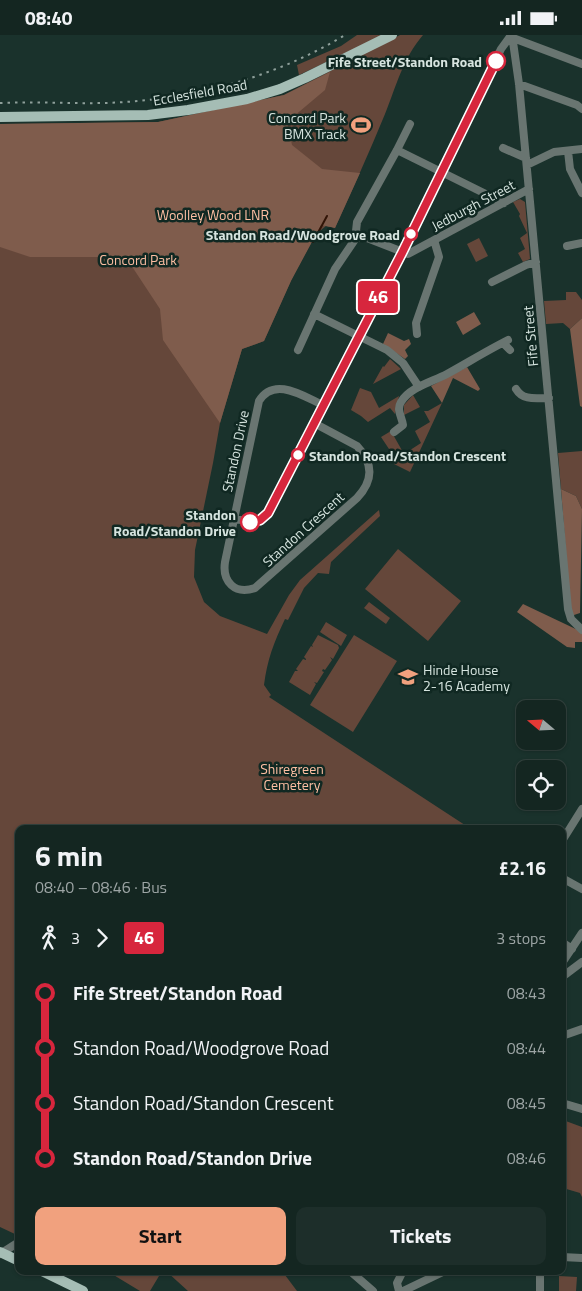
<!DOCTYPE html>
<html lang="en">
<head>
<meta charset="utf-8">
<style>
	body { margin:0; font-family:"Titillium Web",sans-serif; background:#1d2e2a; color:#f1f3f6; height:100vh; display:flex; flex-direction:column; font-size:19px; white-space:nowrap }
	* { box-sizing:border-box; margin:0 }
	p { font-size:16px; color:#9da5a5 }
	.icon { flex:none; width:28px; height:28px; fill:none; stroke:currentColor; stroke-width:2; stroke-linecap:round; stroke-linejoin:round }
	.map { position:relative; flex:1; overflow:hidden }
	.side { position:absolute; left:15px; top:790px; width:551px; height:450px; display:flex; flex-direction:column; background:#142621; border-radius:10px; box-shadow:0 1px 4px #0004,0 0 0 1px #33433f }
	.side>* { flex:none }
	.badge { padding:0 10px; border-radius:4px; font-size:18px; line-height:32px }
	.needle { width:32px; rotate:289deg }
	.controls { position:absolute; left:516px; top:665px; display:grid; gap:10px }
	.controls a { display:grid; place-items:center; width:50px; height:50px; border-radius:10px; background:#142621; box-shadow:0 1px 4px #0004,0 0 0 1px #33433f; font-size:25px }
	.map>.badge { position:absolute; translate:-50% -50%; box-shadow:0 0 0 2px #fff }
	.legs { display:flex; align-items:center; gap:8px; height:55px; padding:0 20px; font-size:16px }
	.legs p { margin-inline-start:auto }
	.summary { display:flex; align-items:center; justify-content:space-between; height:85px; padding:0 20px }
	h1 { font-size:28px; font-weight:700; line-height:38px }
	.action { display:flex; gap:10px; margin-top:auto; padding:10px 20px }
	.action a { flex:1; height:58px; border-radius:10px; background:#f1a17e; color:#111; font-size:20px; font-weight:700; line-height:58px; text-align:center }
	.action a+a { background:#1d2e2a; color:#f1f3f6 }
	ul { padding:0 20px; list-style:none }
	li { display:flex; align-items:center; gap:18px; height:55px; font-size:19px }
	li i { display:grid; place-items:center; width:8px; height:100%; margin:0 6px; background:currentColor }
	li i::after { content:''; width:12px; height:12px; margin:-6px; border:4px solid; border-radius:50%; background:#142621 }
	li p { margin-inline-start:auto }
	li:first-child i { background:linear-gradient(#0000 50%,currentColor 0) }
	li:last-child i { background:linear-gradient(currentColor 50%,#0000 0) }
	.status { display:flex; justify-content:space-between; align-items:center; height:35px; padding:0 25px; background:#142621; direction:ltr }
	.status svg { height:14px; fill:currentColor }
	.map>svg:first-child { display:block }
</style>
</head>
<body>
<div class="status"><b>08:40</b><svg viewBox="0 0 49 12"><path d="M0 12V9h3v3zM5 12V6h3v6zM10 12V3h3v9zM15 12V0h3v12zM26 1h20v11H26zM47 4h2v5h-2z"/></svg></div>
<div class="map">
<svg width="582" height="1256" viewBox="0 0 582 1256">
	<rect width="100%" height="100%" fill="#1a322c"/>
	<!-- green -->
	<path fill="#65473a" d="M 357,0 L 383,0 L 299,40 L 297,30 L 341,11 Z
		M 400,0 L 423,0 C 403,23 396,52 385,79 C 369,118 352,155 335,193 L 326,191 L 316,199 L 293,241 L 264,306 L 242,314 L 220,388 L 213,428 L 195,515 L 194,542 L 204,567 L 220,581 L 267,599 L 289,560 L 300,545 L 379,475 L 380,481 L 331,527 L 329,539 L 318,538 L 304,553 L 288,585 L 285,584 C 274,607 267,625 264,650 L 271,660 L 269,662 L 471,794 L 19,794 L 19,1200 L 17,1200 L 0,1192 L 0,89 L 158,87 L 284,60 Z
		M 520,164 L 525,167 L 530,224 L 523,227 L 518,218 L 525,214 L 520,203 L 527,198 L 519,181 L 520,179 L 513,167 Z
		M 479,203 L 488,221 L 476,227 L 467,209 Z
		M 566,257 L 576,257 L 582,265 L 582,283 L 570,294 L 563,288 L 546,289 L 544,266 L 566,265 Z
		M 390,324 L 401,334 L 373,349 L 383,331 L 384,332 Z
		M 360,353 L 371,357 L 379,373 L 399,361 L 395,379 L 390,373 L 368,387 L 361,381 L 351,375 Z
		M 413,360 L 420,372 L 404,380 L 404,370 Z
		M 442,368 L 410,437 L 394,429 L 389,414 L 381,402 L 391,396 L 404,419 L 421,408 L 415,396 L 430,387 L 424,376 L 428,376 Z
		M 582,416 L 582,474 L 576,461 L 561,454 L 558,418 Z
		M 398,514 L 461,566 L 428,606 L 365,554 Z
		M 369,567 L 390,583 L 386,589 L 364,573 Z
		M 326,587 L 347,600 L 341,611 L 320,597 Z
		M 318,600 L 338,610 L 339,613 L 333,624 L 330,622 L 332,625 L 325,635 L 323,634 L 322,636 L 324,637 L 317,648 L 314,647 L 316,649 L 310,660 L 289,647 L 295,636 L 298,636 L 296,634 L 303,624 L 306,625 L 306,624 L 304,622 L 311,611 L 313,612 L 312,610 Z
		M 354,600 L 397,626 L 353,697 L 310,670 Z
		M 563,1085 L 582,1092 L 582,1162 L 580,1158 L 563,1153 Z
		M 107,1236 L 162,1236 L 150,1256 L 140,1256 Z
		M 166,1236 L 282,1236 L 297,1256 L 188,1256 Z
		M 559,1241 L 577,1242 L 576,1256 L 559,1256 Z"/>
	<!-- forest -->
	<path fill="#7f5c4c" d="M 330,37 L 325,55 L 287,87 L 292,110 L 322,134 L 360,138 L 335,193 L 321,190 L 291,246 L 264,306 L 242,314 L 220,388 L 163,305 L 160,274 L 131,230 L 107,222 L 30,222 L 0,212 L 0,89 L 158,87 L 284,60 Z
		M 474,277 L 481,289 L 463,300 L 456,287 Z
		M 582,283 L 582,372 L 580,371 L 570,294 Z
		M 388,298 L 404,306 L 409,304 L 411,309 L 405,315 L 408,321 L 405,324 L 383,309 Z
		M 467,332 L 480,354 L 478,356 L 453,343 L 442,368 L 431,351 Z
		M 561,454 L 576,461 L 582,474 L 580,578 L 571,581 Z
		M 523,569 L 582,597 L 582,607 L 575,607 L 575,613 L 567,612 L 517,577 Z"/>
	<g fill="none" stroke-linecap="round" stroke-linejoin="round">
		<!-- stream -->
		<path stroke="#311407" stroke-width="2" d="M 313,207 L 327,181"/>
		<!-- minor -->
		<path stroke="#697571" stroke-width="8" d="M 512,0 L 519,49 L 568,574 L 571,584 L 582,595
			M 513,3 L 582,29
			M 519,49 L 577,70 L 582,74
			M 503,113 L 526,123
			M 397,115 L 504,168
			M 568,116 L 570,134 L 582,158
			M 527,130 L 554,117 L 582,114
			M 359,202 L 356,196 L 357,187 L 397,115 L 410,89
			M 567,211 L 582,208
			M 492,247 L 526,230 L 536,227
			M 314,279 L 387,315 L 403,328 L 419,352
			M 417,299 L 416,288 L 439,222 L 434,205
			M 503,308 L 510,315
			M 298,315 L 335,234 L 356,203 L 367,203 L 408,219 L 529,154
			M 516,354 C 523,366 536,363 549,363
			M 314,388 L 357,411 C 374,429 373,446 357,463 L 255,553 C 235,560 222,547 225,527 L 259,366 C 274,341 303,361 323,370
			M 394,397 L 403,390 C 402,382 396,375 401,367 C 410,352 432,347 447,339 C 467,328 488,315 508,305
			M 234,484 C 248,486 258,490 268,478 L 401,218 L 501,14 L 509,3 L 513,3
			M 562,806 L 582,774
			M 562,843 L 582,854
			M 562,907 L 572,914
			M 562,928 L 582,898
			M 562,942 L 582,927
			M 562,1001 L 582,994
			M 562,1068 L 582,1074
			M 0,1219 L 19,1207
			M 562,1222 L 582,1223
			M 350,1236 L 373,1256
			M 399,1256 L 397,1248 L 403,1236
			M 403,1256 L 445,1236
			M 540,1256 L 540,1236"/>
		<!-- major -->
		<path stroke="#a5bdb5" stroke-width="10" d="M 0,82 L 148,80 L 188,75 L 247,64 L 280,54 L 305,43 L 392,0
			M 0,1217 L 19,1226
			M 42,1236 L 83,1256"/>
		<!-- rail -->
		<path stroke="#8e9f9a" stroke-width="2" stroke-dasharray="2.5 5" stroke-linecap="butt" d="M 0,68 C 42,66 84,70 125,67 C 202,62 279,40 345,0"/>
	</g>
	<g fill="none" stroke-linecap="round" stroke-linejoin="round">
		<defs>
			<path id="line-1" d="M 250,487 L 260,485 L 268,478 L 402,218 L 496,26"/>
		</defs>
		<!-- line-1 casing -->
		<use href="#line-1" stroke="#fff" stroke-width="11"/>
		<!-- line-1 -->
		<use href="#line-1" stroke="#d7263d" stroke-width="8"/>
	</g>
	<!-- icons -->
	<defs>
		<symbol id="stadium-bare" viewBox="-9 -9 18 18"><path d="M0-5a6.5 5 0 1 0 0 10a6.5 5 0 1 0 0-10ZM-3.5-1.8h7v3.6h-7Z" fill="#f1a17e" stroke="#102822" stroke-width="2.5" paint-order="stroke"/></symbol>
		<symbol id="school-bare" viewBox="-9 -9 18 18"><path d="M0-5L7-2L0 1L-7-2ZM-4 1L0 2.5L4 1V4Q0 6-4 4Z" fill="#f1a17e" stroke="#102822" stroke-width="2.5" paint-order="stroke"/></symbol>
	</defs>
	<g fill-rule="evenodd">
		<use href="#stadium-bare" x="347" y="76" width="28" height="28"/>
		<use href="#school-bare" x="394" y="628" width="28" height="28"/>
	</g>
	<!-- markers -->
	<g fill="#fff" stroke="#d7263d" stroke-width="2.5">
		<circle cx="496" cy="26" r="9"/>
		<circle cx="411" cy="199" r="6"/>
		<circle cx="298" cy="420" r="6"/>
		<circle cx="250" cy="487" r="9"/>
	</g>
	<g text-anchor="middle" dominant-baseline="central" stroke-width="5" stroke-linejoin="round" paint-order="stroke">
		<!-- stop labels -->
		<g font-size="14" font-weight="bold" fill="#d6e4df" stroke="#102822" text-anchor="end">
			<text x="482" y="26">Fife Street/Standon Road</text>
			<text x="400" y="199">Standon Road/Woodgrove Road</text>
			<text x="309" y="420" text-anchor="start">Standon Road/Standon Crescent</text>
			<text x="236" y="479">Standon<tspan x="236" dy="16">Road/Standon Drive</tspan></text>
		</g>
		<!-- street labels -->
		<g font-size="14" fill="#d6e4df" stroke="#102822">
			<text transform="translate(200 57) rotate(-10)">Ecclesfield Road</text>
			<text transform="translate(473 170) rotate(-28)">Jedburgh Street</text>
			<text transform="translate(530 301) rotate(-95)">Fife Street</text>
			<text transform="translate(235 416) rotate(-78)">Standon Drive</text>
			<text transform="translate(303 494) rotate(-42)">Standon Crescent</text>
		</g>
		<!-- poi labels -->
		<g font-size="14" fill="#d6e4df" stroke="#102822" text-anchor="end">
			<text x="346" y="82">Concord Park<tspan x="346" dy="16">BMX Track</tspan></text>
			<text x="423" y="634" text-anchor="start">Hinde House<tspan x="423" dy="16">2-16 Academy</tspan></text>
		</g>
		<!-- park labels -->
		<g font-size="14" fill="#febfa3" stroke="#102822">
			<text x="213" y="179">Woolley Wood LNR</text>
			<text x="138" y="224">Concord Park</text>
			<text x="292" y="733">Shiregreen<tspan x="292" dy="16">Cemetery</tspan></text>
		</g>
	</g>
</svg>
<div class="controls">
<a><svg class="needle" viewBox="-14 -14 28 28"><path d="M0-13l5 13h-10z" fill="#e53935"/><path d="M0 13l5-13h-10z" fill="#9da5a5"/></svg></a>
<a><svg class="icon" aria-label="locate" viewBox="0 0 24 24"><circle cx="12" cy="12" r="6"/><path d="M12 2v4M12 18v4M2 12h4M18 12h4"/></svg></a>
</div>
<b class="badge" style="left:378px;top:262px;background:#d7263d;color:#fff">46</b>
<section class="side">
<div class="summary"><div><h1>6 min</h1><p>08:40 – 08:46 · Bus</p></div><b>£2.16</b></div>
<div class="legs"><svg class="icon" aria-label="walk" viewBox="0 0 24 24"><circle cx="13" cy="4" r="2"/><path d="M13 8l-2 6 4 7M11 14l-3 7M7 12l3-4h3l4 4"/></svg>3<svg class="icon" aria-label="forward" viewBox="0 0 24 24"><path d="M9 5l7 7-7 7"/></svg><b class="badge" style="background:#d7263d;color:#fff">46</b><p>3 stops</p></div>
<ul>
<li><i style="color:#d7263d"></i><b>Fife Street/Standon Road</b><p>08:43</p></li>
<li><i style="color:#d7263d"></i><span>Standon Road/Woodgrove Road</span><p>08:44</p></li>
<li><i style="color:#d7263d"></i><span>Standon Road/Standon Crescent</span><p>08:45</p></li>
<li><i style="color:#d7263d"></i><b>Standon Road/Standon Drive</b><p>08:46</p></li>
</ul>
<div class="action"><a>Start</a><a>Tickets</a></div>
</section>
</div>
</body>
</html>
